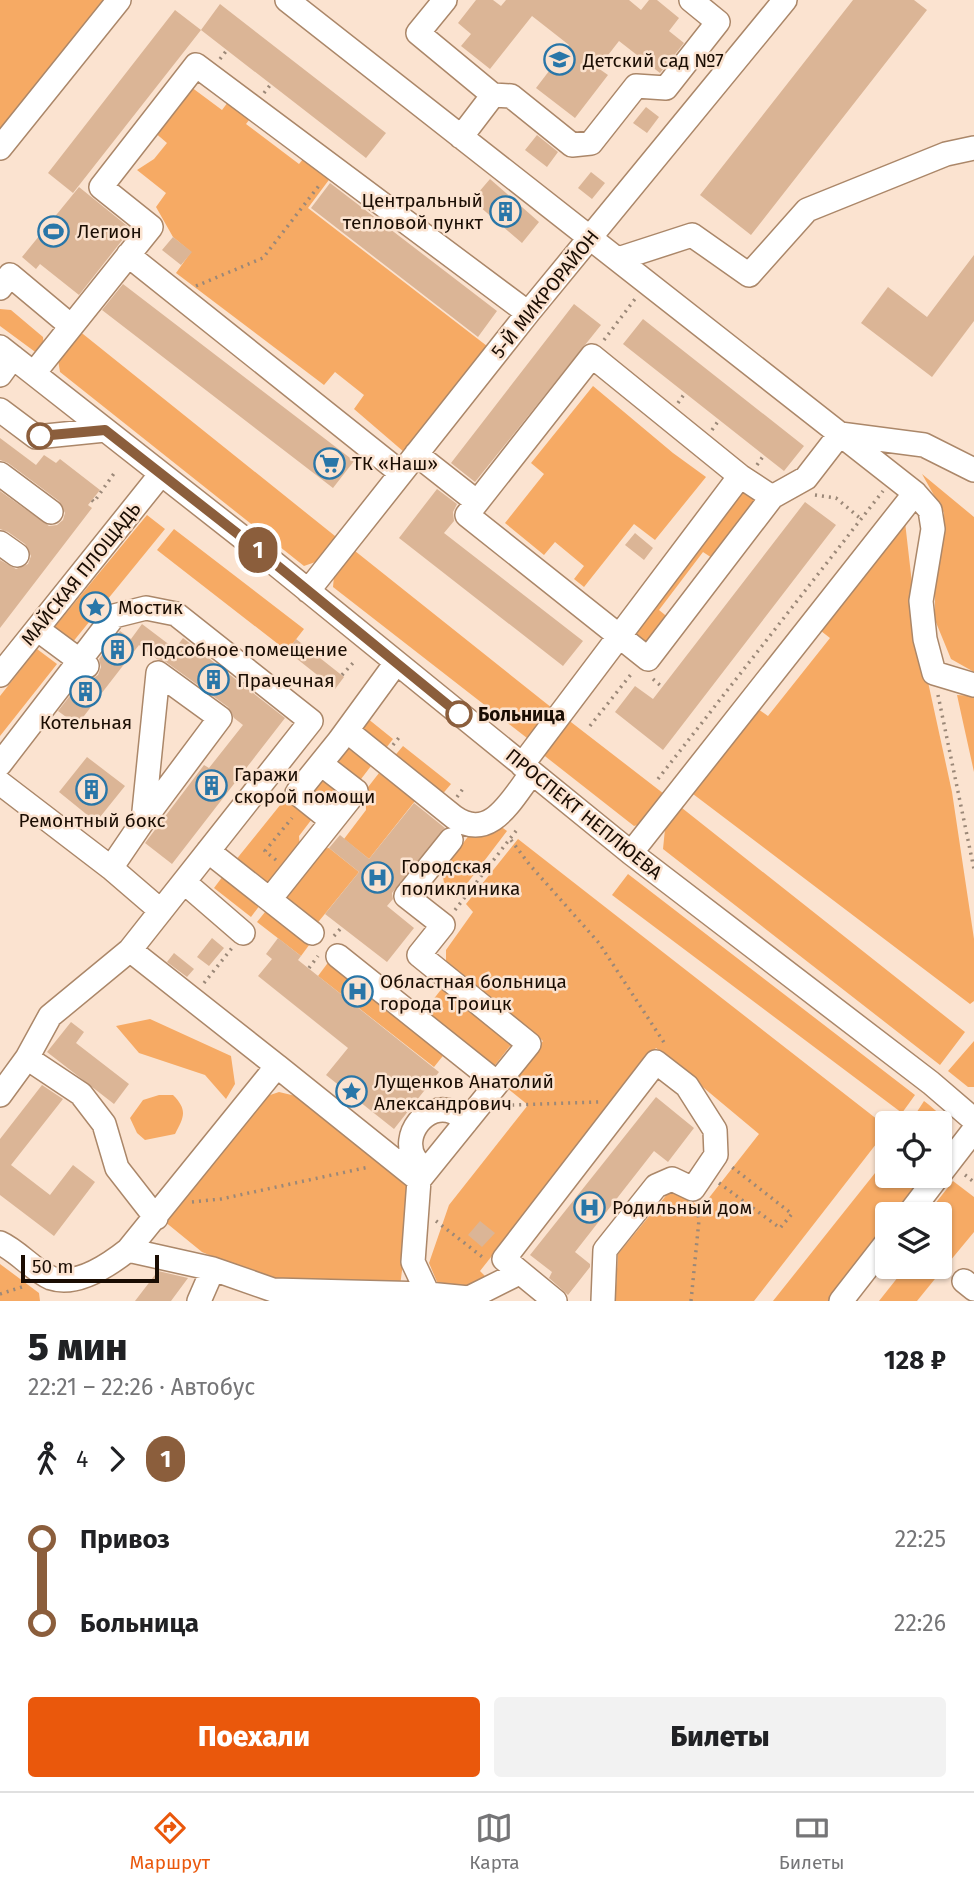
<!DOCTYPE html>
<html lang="ru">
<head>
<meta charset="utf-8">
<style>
	body { margin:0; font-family:"Fira Sans",sans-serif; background:#f2f2f2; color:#202124; height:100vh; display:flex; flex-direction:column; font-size:26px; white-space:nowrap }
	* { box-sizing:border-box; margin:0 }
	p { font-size:23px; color:#757577 }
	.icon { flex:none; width:38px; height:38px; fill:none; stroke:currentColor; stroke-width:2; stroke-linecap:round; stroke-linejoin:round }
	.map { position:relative; height:1301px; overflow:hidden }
	.details { display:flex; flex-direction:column; background:#fff; flex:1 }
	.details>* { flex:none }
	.badge { padding:0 14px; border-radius:23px; font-size:24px; line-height:46px }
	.controls { position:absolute; left:875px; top:1111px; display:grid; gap:14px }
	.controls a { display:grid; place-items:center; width:77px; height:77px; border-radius:7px; background:#fff; box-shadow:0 2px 5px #0004; font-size:35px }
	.scale { position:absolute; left:21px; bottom:18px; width:138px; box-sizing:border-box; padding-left:7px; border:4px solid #1a0d03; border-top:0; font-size:19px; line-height:24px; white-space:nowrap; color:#1a0d03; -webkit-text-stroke:5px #fbe3d0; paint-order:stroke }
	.map>.badge { position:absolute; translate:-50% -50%; box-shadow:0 0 0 4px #fff }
	.legs { display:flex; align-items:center; gap:10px; height:77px; padding:0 28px; font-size:23px }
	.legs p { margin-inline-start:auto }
	.head { display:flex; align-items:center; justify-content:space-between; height:119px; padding:0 28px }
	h1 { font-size:38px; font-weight:800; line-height:52px }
	.cta { display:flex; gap:14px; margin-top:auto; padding:14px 28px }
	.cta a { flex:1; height:80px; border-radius:7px; background:#ea580c; color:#fff; font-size:28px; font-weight:800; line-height:80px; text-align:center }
	.cta a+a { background:#f2f2f2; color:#202124 }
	ul { padding:0 28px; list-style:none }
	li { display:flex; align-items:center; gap:24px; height:84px; font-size:26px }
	li i { display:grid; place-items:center; width:10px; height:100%; margin:0 9px; background:currentColor }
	li i::after { content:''; width:18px; height:18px; margin:-9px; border:5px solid; border-radius:50%; background:#fff }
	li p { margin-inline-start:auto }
	li:first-child i { background:linear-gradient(#0000 50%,currentColor 0) }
	li:last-child i { background:linear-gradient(currentColor 50%,#0000 0) }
	.menu { display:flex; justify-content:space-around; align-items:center; height:98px; border-top:2px solid #e0e0e0; background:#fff; font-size:19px; color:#757577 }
	.menu a { display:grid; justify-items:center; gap:4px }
	.menu .selected { color:#ea580c }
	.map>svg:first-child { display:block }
</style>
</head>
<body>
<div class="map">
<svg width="974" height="1301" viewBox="0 0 974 1301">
	<rect width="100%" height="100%" fill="#fbe3d0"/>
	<!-- green -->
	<path fill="#f6aa64" d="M 0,0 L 106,0 L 0,134 Z
		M 187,84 L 222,110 L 231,98 L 255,112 L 246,124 L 299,164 L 308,153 L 334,173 L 308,208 L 487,346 L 404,452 L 354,409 L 364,395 L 335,372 L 324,385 L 176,273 L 191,252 L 173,237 L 156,207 L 166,193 L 137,170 L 154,159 L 167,143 L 153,131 Z
		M 0,309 L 11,310 L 43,337 L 44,347 L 38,354 L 0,326 Z
		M 78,330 L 340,540 L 324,559 L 304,566 L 60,372 L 58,360 Z
		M 593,386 L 673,453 L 706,477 L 655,540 L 634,524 L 584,587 L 574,579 L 584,566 L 555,542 L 544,555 L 505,523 L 544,474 L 531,463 Z
		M 922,474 L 974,517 L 974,672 L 951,659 L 935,620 L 935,574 L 944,513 Z
		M 740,484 L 761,500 L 715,560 L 703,552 L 659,610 L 670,619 L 647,650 L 626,634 Z
		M 147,515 L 165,529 L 72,643 L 53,629 Z
		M 905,522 L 918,636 L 952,792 L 974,939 L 974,1001 L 970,1004 L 693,794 L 758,709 L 768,716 L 830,638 L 821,631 Z
		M 174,529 L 304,629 L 287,651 L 157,550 Z
		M 350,547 L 552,708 L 527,738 L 333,587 L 335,565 Z
		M 37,649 L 57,664 L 0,736 L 0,696 Z
		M 957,695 L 974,696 L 974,772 Z
		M 367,718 L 393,739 L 383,752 L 357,731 Z
		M 567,719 L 668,797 L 651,821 L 634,826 L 541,753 Z
		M 345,746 L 371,766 L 358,783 L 333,763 Z
		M 403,746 L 451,784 L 440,797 L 392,759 Z
		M 379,773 L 415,801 L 369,859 L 344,839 L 366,810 L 365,791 Z
		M 324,776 L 338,787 L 326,803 L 311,791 Z
		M 289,794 L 315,815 L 299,836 L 300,849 L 268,887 L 235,861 Z
		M 682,808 L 965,1032 L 940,1065 L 663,849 L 665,829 Z
		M 496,823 L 507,831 L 456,898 L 445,889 L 442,871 L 473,830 Z
		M 518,839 L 887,1127 L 887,1130 L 754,1301 L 615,1301 L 618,1254 L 673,1187 L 701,1208 L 759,1134 L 656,1048 L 480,1271 L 487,1278 L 470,1289 L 437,1282 L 429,1263 L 449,1205 L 528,1105 L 507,1088 L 543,1041 L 446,961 L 446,950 L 473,912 L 466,904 Z
		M 329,848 L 359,872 L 315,926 L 279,897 L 319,849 Z
		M 226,872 L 263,901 L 251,917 L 214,888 Z
		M 628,874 L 915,1095 L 902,1113 L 612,895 Z
		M 269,907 L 312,941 L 301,956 L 257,922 Z
		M 330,960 L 446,1052 L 434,1067 L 318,976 Z
		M 443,987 L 514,1041 L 492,1069 L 422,1014 Z
		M 150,1019 L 231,1056 L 235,1084 L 226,1099 L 205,1075 L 139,1053 L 116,1026 Z
		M 974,1041 L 974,1087 L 968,1087 L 948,1071 Z
		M 279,1092 L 300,1097 L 413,1186 L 400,1286 L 274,1283 L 202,1252 L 164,1221 L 258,1099 Z
		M 159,1095 L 173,1095 C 188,1110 184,1117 175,1134 L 145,1140 L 137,1133 L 130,1118 L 143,1100 Z
		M 924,1101 C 942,1115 952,1123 946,1147 L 940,1142 L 940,1124 L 915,1123 L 911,1121 Z
		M 887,1158 L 887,1176 L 925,1176 L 895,1214 L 887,1214 L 887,1225 L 828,1301 L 773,1301 Z
		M 953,1181 L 974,1197 L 974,1232 L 950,1261 L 940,1253 L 940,1214 L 927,1214 Z
		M 0,1264 L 39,1293 L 40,1301 L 0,1301 Z
		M 906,1267 L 940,1267 L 943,1269 L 917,1301 L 879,1301 Z"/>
	<!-- building -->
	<path fill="#dbb596" d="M 476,0 L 493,0 L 501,6 L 506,0 L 629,0 L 641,10 L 649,0 L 657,0 L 679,18 L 669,31 L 684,43 L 660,73 L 619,41 L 598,68 L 608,75 L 575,118 L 536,88 L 569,45 L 532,16 L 490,69 L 461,46 L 471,34 L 458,23 Z
		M 853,0 L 914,0 L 927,10 L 751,235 L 700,195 Z
		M 220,4 L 386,133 L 366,158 L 201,30 Z
		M 175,10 L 201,30 L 73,193 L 48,173 Z
		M 646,107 L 659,117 L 647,133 L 633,123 Z
		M 537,135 L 558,152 L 547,167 L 525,150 Z
		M 591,172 L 605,183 L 592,199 L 578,188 Z
		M 490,179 L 539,222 L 522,243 L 472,200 Z
		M 330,183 L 497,311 L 478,337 L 311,208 Z
		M 79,187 L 131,229 L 79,295 L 40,264 L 36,269 L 22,257 Z
		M 173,237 L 192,252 L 181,265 L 162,250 Z
		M 974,255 L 974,321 L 932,377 L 861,323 L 888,287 L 927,317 Z
		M 123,284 L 354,461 L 333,488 L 102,310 Z
		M 574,304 L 601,325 L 475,482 L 451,463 Z
		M 643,319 L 804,446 L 784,471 L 623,344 Z
		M 0,438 L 36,465 L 44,455 L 56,463 L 60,459 L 100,490 L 88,505 L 92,508 L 0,628 L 0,560 L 16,569 L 28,564 L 31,556 L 25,544 L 8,532 L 0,529 L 0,491 L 49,526 L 57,525 L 63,520 L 65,513 L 59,501 L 8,463 L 0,460 Z
		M 437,489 L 457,504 L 453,512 L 454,521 L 444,533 L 583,641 L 563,666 L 399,538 Z
		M 805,502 L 836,525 L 663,750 L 615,712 L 635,686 L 653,699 Z
		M 635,533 L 653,548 L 644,560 L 625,545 Z
		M 142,624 L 175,649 L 183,638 L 285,718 L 172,864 L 145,843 L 204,765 L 209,768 L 243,725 L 234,718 L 228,707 L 166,662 L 157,659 L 139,645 L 77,725 L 58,711 L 83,679 L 92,679 L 98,675 L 101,667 L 99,659 L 120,631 L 131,639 Z
		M 296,639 L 344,677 L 335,689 L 287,651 Z
		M 87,757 L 125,786 L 96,822 L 59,792 Z
		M 414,803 L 445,828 L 392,893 L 393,899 L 387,906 L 414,928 L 387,962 L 325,914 L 359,872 L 329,848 L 340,835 L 369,859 Z
		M 212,938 L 224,948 L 209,966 L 197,957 Z
		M 278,938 L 301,956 L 298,960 L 439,1072 L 394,1129 L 326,1075 L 348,1048 L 258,976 L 272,959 L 266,954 Z
		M 174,953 L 194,969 L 187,977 L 167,962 Z
		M 71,1022 L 84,1032 L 76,1043 L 129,1084 L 114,1104 L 47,1052 Z
		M 42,1085 L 63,1099 L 11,1165 L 50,1195 L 73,1165 L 95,1182 L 54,1236 L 0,1195 L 0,1139 Z
		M 656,1097 L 694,1128 L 668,1162 L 654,1151 L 575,1252 L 590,1264 L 590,1267 L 568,1295 L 549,1278 L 552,1272 L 530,1255 Z
		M 480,1221 L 495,1233 L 482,1247 L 468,1235 Z
		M 158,1271 L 188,1278 L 171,1301 L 135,1301 Z"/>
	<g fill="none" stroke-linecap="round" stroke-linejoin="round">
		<defs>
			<path id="minor" d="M 287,0 L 915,493 L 930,510 L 933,529 L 921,601 L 925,639 L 934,673 L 974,685
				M 445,0 L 418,33 L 493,95 L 511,96 L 572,145 L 591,143 L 636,86 L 666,88 L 718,22 L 691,0
				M 461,137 L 493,95
				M 0,148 L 119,0
				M 128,255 L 401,473
				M 618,259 L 692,235 L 749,275 L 807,210 L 946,154 L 974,148
				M 0,288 L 10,275 L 71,326
				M 0,347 L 252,545 L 631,853 L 931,1083 L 974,1120
				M 34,373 L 151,227 L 101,187 L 196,65 L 528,313
				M 0,375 L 13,357
				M 0,410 L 36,437 L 105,430
				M 416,454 L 477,502
				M 0,474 L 51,512
				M 740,476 L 772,497 L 806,478 L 840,434 L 924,445 L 974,470
				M 0,543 L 17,555
				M 308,591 L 528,313 L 785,0
				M 37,629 L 87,666
				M 0,675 L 161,474
				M 347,731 L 454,817 C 491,843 512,798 532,773
				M 0,764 L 114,616 L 146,608 L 176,614 L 311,721 L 130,950 L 50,1016 L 27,1058 L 0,1095
				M 522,765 C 595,669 667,572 740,476 L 592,356 L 467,515 L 648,659 L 772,497
				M 0,783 L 111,868
				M 143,821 L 158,673 L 220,718 L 143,821 L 111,868 L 161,911
				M 332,821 L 297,793 L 339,741 L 396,663
				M 208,851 L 312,933
				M 631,853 L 915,493
				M 184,882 L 243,933
				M 270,899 L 356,791 L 321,764
				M 130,950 L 277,1066
				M 338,956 L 497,1083
				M 27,1058 L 81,1094 L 104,1124 L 117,1168 L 156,1218
				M 426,1171 C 423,1167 418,1163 415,1159 C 400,1136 426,1101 453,1112 C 457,1114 462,1119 466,1122
				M 940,1174 L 974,1130
				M 419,1180 L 413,1262 L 428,1294
				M 909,1214 L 938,1176
				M 0,1243 C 18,1251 34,1271 51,1278 C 77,1287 109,1265 128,1250 L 277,1066 L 419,1180 L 529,1044 L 419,955 L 443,925 L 406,896 L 451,840
				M 128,1250 L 213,1269 L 273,1290 L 428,1294 L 469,1298 L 519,1273
				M 964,1281 L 974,1289
				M 199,1301 L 213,1269
				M 555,1301 L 504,1259 L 656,1062 L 687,1086 L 715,1130 L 716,1155 L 693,1189 L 672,1179 L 656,1186 L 605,1250 L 603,1301
				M 841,1301 L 887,1242"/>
		</defs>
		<!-- minor casing -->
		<use href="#minor" stroke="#ab8769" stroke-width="26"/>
		<!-- path -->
		<path stroke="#9b8878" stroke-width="3.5" stroke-dasharray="2 5" stroke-linecap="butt" d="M 220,59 L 227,50
			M 264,93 L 271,84
			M 196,286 L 263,258 L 321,183
			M 604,340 L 635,299
			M 678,403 L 685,393
			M 712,430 L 719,420
			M 757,465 L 764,455
			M 815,495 L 836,498 L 861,519
			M 92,500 L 94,502 L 115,472
			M 342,675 L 353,663
			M 653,679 L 662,687
			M 938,695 L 974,869
			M 590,726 L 632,673
			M 393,745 L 401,735
			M 658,779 L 883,491
			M 457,797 L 465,786
			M 511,840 L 529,864 L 599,943 L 665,1044
			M 276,860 L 265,851 L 292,818
			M 455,910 L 519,827
			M 334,936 L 342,927
			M 309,968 L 318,956
			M 204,983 L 232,948
			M 506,1102 L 511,1105 L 599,1102
			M 965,1175 L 974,1182
			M 719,1183 L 780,1228 L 792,1214 L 732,1167
			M 192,1202 L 221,1199 L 369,1167
			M 436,1221 L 485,1259
			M 940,1261 L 949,1269
			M 0,1294 L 25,1286
			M 691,1301 L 699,1220 L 697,1209"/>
		<!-- minor -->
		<use href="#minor" stroke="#fff" stroke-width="23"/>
	</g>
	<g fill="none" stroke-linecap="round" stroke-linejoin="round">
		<defs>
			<path id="line-1" d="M 40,436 L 105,430 L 252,545 L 459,714"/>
		</defs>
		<!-- line-1 casing -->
		<use href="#line-1" stroke="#fff" stroke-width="16"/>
		<!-- line-1 -->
		<use href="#line-1" stroke="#8b5e3c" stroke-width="10"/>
	</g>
	<!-- icons -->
	<defs>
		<symbol id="school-ring" viewBox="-11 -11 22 22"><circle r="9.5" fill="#fbe3d0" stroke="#2976a8" stroke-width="1.5"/><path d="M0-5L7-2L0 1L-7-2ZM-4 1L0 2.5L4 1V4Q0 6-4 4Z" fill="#2976a8"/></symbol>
		<symbol id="building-ring" viewBox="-11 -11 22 22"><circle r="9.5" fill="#fbe3d0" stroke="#2976a8" stroke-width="1.5"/><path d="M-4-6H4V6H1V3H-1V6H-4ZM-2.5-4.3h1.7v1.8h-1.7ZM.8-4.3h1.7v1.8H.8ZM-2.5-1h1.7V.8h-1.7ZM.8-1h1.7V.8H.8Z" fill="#2976a8"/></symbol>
		<symbol id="stadium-ring" viewBox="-11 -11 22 22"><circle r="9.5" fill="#fbe3d0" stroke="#2976a8" stroke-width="1.5"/><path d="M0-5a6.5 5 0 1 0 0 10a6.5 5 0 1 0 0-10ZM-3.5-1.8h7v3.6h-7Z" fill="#2976a8"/></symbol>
		<symbol id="supermarket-ring" viewBox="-11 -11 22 22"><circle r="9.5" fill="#fbe3d0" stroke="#2976a8" stroke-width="1.5"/><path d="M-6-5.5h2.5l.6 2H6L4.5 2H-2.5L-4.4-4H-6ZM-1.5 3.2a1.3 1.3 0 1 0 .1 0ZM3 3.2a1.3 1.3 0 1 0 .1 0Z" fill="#2976a8"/></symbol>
		<symbol id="sight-ring" viewBox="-11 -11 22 22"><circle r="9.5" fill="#fbe3d0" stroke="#2976a8" stroke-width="1.5"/><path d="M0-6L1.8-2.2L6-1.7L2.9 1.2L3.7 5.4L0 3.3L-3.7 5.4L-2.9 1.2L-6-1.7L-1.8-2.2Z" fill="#2976a8"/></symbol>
		<symbol id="hospital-ring" viewBox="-11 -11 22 22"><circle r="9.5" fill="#fbe3d0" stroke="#2976a8" stroke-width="1.5"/><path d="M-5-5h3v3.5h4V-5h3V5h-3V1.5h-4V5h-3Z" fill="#2976a8"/></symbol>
	</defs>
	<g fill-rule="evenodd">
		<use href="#school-ring" x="542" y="42" width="35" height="35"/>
		<use href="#building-ring" x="488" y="194" width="35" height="35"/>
		<use href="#stadium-ring" x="36" y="214" width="35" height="35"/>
		<use href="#supermarket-ring" x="312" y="446" width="35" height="35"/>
		<use href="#sight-ring" x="78" y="590" width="35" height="35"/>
		<use href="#building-ring" x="100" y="632" width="35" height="35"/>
		<use href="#building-ring" x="196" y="662" width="35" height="35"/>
		<use href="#building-ring" x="68" y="674" width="35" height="35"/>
		<use href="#building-ring" x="194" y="768" width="35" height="35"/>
		<use href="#building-ring" x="74" y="772" width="35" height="35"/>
		<use href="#hospital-ring" x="360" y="860" width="35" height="35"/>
		<use href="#hospital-ring" x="340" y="974" width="35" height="35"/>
		<use href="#sight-ring" x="334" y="1074" width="35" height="35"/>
		<use href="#hospital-ring" x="572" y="1190" width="35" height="35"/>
	</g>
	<!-- markers -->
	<g fill="#fff" stroke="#8b5e3c" stroke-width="3.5">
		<circle cx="40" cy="436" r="12"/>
		<circle cx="459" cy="714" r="12"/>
	</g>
	<g text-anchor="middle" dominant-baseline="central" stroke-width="5" stroke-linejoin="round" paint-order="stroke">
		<!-- poi labels -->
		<g font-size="19" fill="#1a0d03" stroke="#fbe3d0" text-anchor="start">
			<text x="583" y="60">Детский сад №7</text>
			<text x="483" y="200" text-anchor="end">Центральный<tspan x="483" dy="22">тепловой пункт</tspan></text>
			<text x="77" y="231">Легион</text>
			<text x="352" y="463">ТК «Наш»</text>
			<text x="118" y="607">Мостик</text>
			<text x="141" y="649">Подсобное помещение</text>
			<text x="237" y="680">Прачечная</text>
			<text x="86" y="722" text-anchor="middle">Котельная</text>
			<text x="234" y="774">Гаражи<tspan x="234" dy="22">скорой помощи</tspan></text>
			<text x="92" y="820" text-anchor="middle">Ремонтный бокс</text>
			<text x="401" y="866">Городская<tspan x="401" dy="22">поликлиника</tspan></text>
			<text x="380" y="981">Областная больница<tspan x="380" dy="22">города Троицк</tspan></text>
			<text x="374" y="1081">Лущенков Анатолий<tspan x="374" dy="22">Александрович</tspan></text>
			<text x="612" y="1207">Родильный дом</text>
		</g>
		<!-- street labels -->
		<g font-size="19" fill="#1a0d03" stroke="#fbe3d0">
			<text transform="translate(545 294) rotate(-51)">5-Й МИКРОРАЙОН</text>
			<text transform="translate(81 574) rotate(-51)">МАЙСКАЯ ПЛОЩАДЬ</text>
			<text transform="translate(584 814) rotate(39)">ПРОСПЕКТ НЕПЛЮЕВА</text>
		</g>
		<!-- stop labels -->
		<g font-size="19" font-weight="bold" fill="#1a0d03" stroke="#fbe3d0" text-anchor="start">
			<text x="478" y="714">Больница</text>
		</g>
	</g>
</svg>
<div class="controls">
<a><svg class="icon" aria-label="locate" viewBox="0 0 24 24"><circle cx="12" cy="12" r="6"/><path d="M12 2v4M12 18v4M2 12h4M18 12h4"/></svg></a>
<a><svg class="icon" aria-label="layers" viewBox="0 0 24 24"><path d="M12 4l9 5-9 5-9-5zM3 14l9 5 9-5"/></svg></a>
</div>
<div class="scale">50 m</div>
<b class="badge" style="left:258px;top:550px;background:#8b5e3c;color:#fff">1</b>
</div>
<section class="details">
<div class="head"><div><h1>5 мин</h1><p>22:21 – 22:26 · Автобус</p></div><b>128 ₽</b></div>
<div class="legs"><svg class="icon" aria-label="walk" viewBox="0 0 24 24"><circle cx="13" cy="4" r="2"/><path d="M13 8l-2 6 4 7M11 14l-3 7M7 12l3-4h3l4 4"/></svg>4<svg class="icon" aria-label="forward" viewBox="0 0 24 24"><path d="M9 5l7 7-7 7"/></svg><b class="badge" style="background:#8b5e3c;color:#fff">1</b></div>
<ul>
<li><i style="color:#8b5e3c"></i><b>Привоз</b><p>22:25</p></li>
<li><i style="color:#8b5e3c"></i><b>Больница</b><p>22:26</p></li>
</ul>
<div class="cta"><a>Поехали</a><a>Билеты</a></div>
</section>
<nav class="menu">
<a class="selected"><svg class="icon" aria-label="directions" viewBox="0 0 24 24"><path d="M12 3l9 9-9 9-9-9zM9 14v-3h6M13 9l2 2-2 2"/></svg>Маршрут</a>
<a><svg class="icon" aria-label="map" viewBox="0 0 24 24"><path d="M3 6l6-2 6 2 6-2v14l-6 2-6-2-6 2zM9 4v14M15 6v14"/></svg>Карта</a>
<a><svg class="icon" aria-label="tickets" viewBox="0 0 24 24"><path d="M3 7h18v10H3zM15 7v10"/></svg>Билеты</a>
</nav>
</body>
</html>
